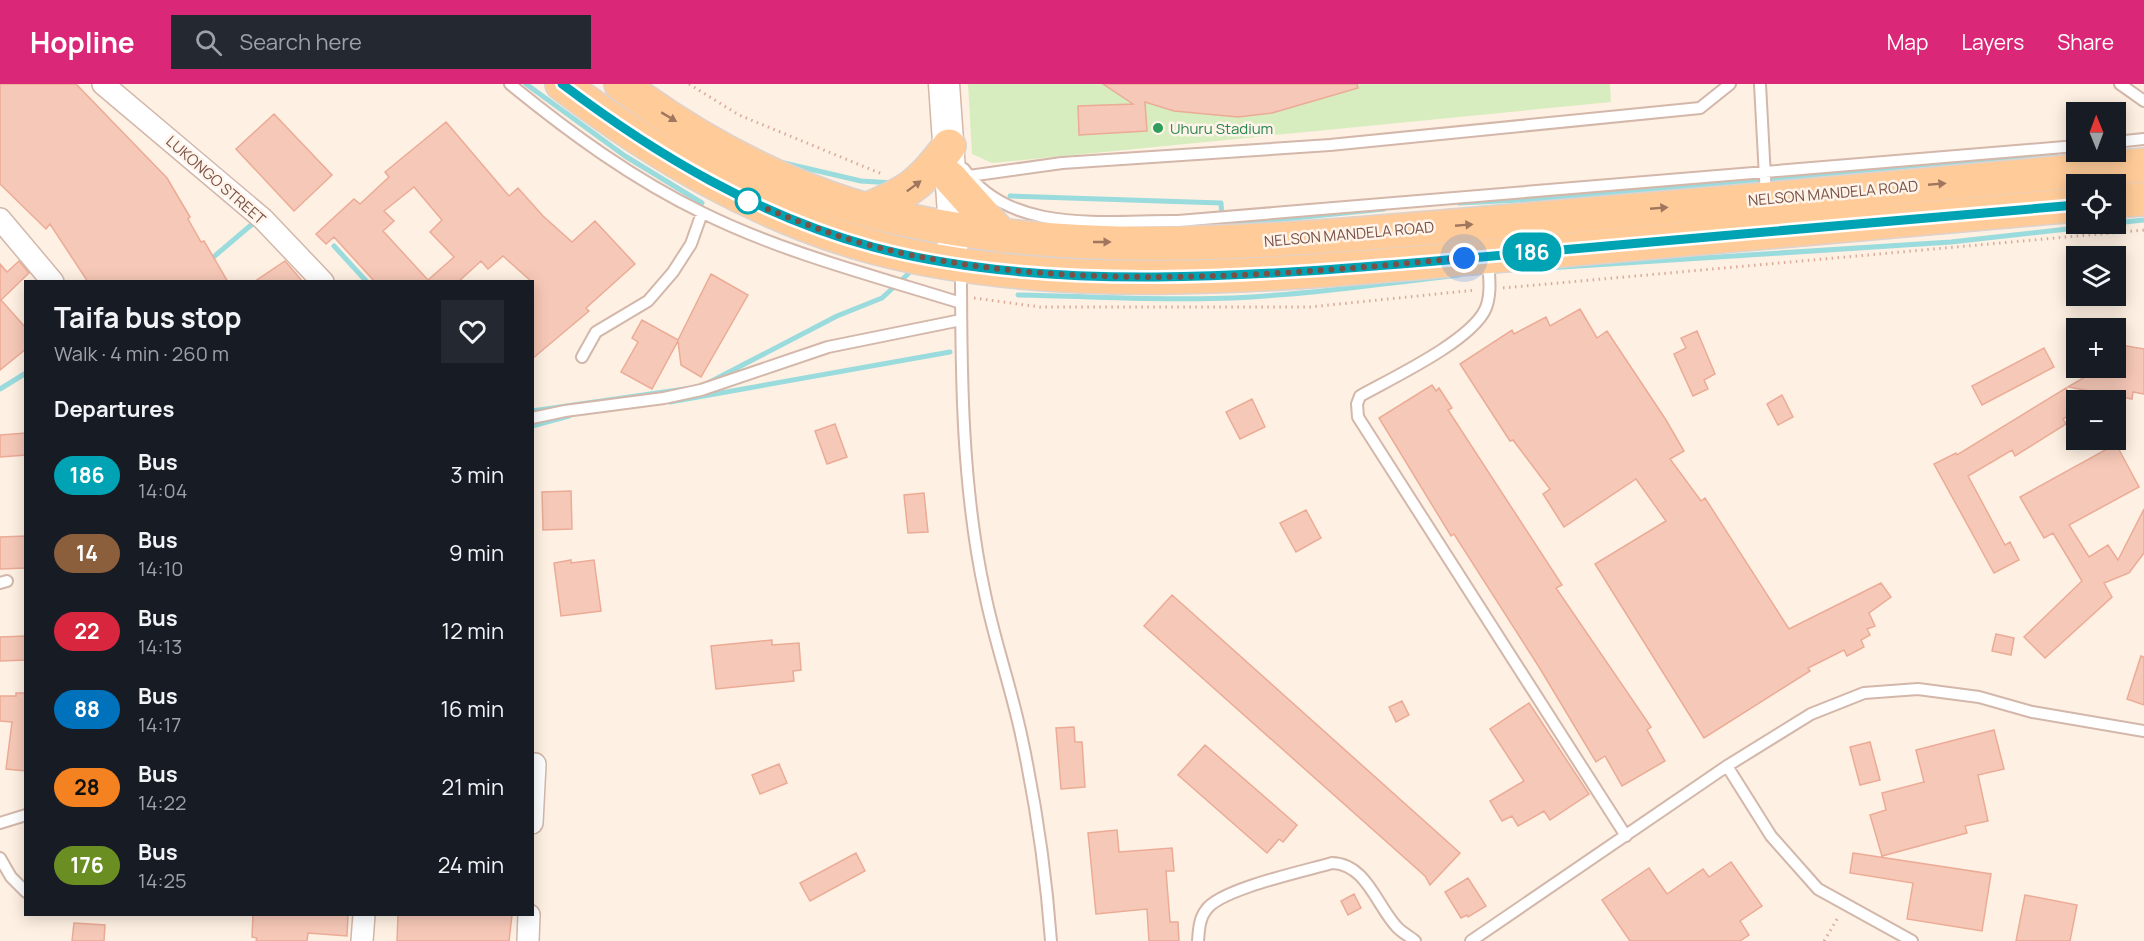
<!DOCTYPE html>
<html lang="en">
<head>
<meta charset="utf-8">
<style>
	body { margin:0; font-family:Manrope,sans-serif; background:#242831; color:#f1f3f6; height:100vh; display:flex; flex-direction:column; font-size:22px; white-space:nowrap }
	* { box-sizing:border-box; margin:0 }
	p { font-size:20px; color:#9ea1a6 }
	.icon { flex:none; width:33px; height:33px; fill:none; stroke:currentColor; stroke-width:2; stroke-linecap:round; stroke-linejoin:round }
	.map { position:relative; flex:1; overflow:hidden }
	.details { position:absolute; left:24px; top:196px; width:510px; height:636px; display:flex; flex-direction:column; background:#171b24; border-radius:0px; box-shadow:0 3px 15px #0003 }
	.details>* { flex:none }
	.badge { padding:0 12px; border-radius:20px; font-size:21px; line-height:39px }
	.needle { width:39px; rotate:359deg }
	.fabs { position:absolute; left:2066px; top:18px; display:grid; gap:12px }
	.fabs a { display:grid; place-items:center; width:60px; height:60px; border-radius:0px; background:#171b24; box-shadow:0 3px 15px #0003; font-size:30px }
	.you { position:absolute; width:30px; height:30px; margin:-15px; border:4px solid #fff; border-radius:50%; background:#1a73e8; box-shadow:0 0 0 9px #1a73e833 }
	.map>.badge { position:absolute; translate:-50% -50%; box-shadow:0 0 0 3px #fff }
	h2 { padding:0 30px; font-size:22px; line-height:54px }
	.round { display:grid; place-items:center; flex:none; width:63px; height:63px; border-radius:0px; background:#242831 }
	.head { display:flex; align-items:center; justify-content:space-between; height:102px; padding:0 30px }
	h1 { font-size:28px; font-weight:700; line-height:45px }
	ul { padding:0; list-style:none }
	li { display:flex; align-items:center; gap:18px; height:78px; padding:0 30px }
	li div { flex:1 }
	li b { display:block; font-size:22px }
	li em { font-style:normal }
	li .badge { min-width:66px; font-weight:700; text-align:center }
	header { display:flex; align-items:center; gap:36px; box-sizing:border-box; height:84px; padding:0 30px; background:#db2777; color:#fff }
	header strong { font-size:28px }
	nav { display:flex; gap:33px; margin-inline-start:auto; font-size:21px }
	.search { width:420px; height:54px; background:#242831; display:flex; align-items:center; gap:15px; box-sizing:border-box; padding:0 21px; border-radius:0px; color:#9ea1a6; font-size:22px }
	.map>svg:first-child { display:block }
</style>
</head>
<body>
<header>
<strong>Hopline</strong>
<div class="search"><svg class="icon" aria-label="search" viewBox="0 0 24 24"><circle cx="10" cy="10" r="6"/><path d="M15 15l6 6"/></svg>Search here</div>
<nav><a>Map</a><a>Layers</a><a>Share</a></nav>
</header>
<div class="map">
<svg width="2144" height="857" viewBox="0 0 2144 857">
	<rect width="100%" height="100%" fill="#fef0e2"/>
	<!-- pitch -->
	<path fill="#d8edbf" d="M 968,0 L 1610,0 L 1611,18 L 992,79 L 972,70 Z"/>
	<g fill="none" stroke-linecap="round" stroke-linejoin="round">
		<!-- stream -->
		<path stroke="#9adbdd" stroke-width="5" d="M 526,0 L 625,72 L 702,119
			M 784,79 L 861,97 L 893,99
			M 1010,112 L 1221,119 L 1222,134 L 1225,141 L 1384,125
			M 1459,119 L 1560,114 L 2056,69
			M 2115,139 L 2144,136
			M 334,162 L 367,198
			M 210,176 L 257,136
			M 1531,185 L 1951,158 L 2112,140
			M 1018,211 C 1090,212 1161,217 1233,214 C 1308,210 1384,200 1459,191
			M 708,299 L 837,232 L 882,214 L 908,190
			M 0,305 L 26,289
			M 670,318 L 950,268
			M 532,327 L 685,305
			M 532,342 L 569,332"/>
	</g>
	<!-- building -->
	<path fill="#f6c8b7" stroke="#ebab96" stroke-width="1.5" fill-rule="evenodd" d="M 0,0 L 76,0 L 167,94 L 190,133 L 188,135 L 201,158 L 204,157 L 228,198 L 88,198 L 50,140 L 46,145 L 0,100 Z
		M 1103,0 L 1357,0 L 1358,4 L 1272,29 L 1238,33 L 1174,27 L 1145,18 L 1147,47 L 1079,51 L 1078,22 L 1133,20 Z
		M 274,30 L 332,91 L 294,127 L 236,65 Z
		M 446,38 L 509,112 L 518,104 L 543,132 L 572,158 L 595,137 L 635,180 L 586,224 L 589,227 L 532,275 L 532,198 L 503,172 L 488,185 L 481,177 L 458,198 L 375,198 L 334,153 L 326,160 L 316,150 L 354,115 L 360,120 L 389,93 L 385,88 ZM 414,103 L 442,136 L 430,148 L 454,173 L 428,196 L 383,147 L 394,137 L 384,127 Z
		M 19,177 L 29,189 L 1,216 L 26,244 L 26,265 L 0,286 L 0,180 L 7,188 Z
		M 285,177 L 303,198 L 254,198 Z
		M 711,190 L 748,211 L 701,293 L 681,281 L 678,257 L 652,305 L 621,288 L 638,258 L 632,254 L 642,236 L 678,256 Z
		M 1580,225 L 1597,254 L 1607,247 L 1666,336 L 1684,367 L 1670,375 L 1701,417 L 1705,414 L 1789,545 L 1881,499 L 1891,513 L 1869,529 L 1875,542 L 1867,545 L 1870,551 L 1861,556 L 1864,563 L 1847,572 L 1844,566 L 1808,584 L 1810,587 L 1704,654 L 1595,480 L 1666,437 L 1636,395 L 1564,443 L 1543,410 L 1550,405 L 1513,356 L 1510,357 L 1460,280 L 1512,246 L 1514,250 L 1546,233 L 1550,242 Z
		M 1697,247 L 1715,290 L 1704,296 L 1708,305 L 1693,312 L 1674,270 L 1686,264 L 1681,254 Z
		M 2115,260 L 2144,265 L 2144,310 L 2133,308 L 2132,315 L 2068,303 L 2100,284 L 2115,284 Z
		M 2044,264 L 2054,283 L 1982,321 L 1972,302 Z
		M 1432,301 L 1436,307 L 1439,304 L 1452,324 L 1448,326 L 1562,501 L 1556,504 L 1651,643 L 1647,646 L 1665,677 L 1622,702 L 1605,672 L 1596,678 L 1539,583 L 1454,450 L 1451,452 L 1379,334 Z
		M 2066,304 L 2076,322 L 2076,327 L 2063,335 L 2066,340 L 2015,372 L 2012,366 L 1968,392 L 2005,461 L 2010,458 L 2019,476 L 1994,489 L 1934,380 L 1956,369 L 1957,371 Z
		M 1782,311 L 1793,333 L 1778,341 L 1767,320 Z
		M 1252,315 L 1265,343 L 1240,355 L 1226,328 Z
		M 835,340 L 847,373 L 827,380 L 815,347 Z
		M 26,349 L 26,371 L 0,373 L 0,351 Z
		M 2116,360 L 2139,403 L 2069,441 L 2089,473 L 2108,461 L 2118,476 L 2144,425 L 2144,469 L 2129,489 L 2104,499 L 2112,513 L 2045,574 L 2024,553 L 2082,497 L 2053,449 L 2044,454 L 2020,413 Z
		M 571,407 L 572,445 L 543,446 L 542,408 Z
		M 924,409 L 928,448 L 908,449 L 904,411 Z
		M 1306,426 L 1321,454 L 1296,468 L 1280,439 Z
		M 26,452 L 26,484 L 0,485 L 0,453 Z
		M 571,476 L 571,479 L 594,476 L 601,527 L 561,532 L 554,479 Z
		M 1172,511 L 1460,769 L 1430,801 L 1425,792 L 1144,542 Z
		M 1996,550 L 2014,554 L 2011,571 L 1992,567 Z
		M 26,552 L 26,576 L 0,577 L 0,553 Z
		M 772,556 L 772,561 L 799,559 L 801,586 L 793,587 L 794,597 L 716,605 L 711,562 Z
		M 2141,572 L 2144,573 L 2144,621 L 2127,615 Z
		M 16,609 L 26,609 L 26,687 L 6,685 L 12,638 L 0,637 L 0,612 L 16,612 Z
		M 1402,617 L 1409,631 L 1396,638 L 1389,623 Z
		M 1529,619 L 1589,710 L 1550,736 L 1544,727 L 1518,742 L 1512,732 L 1502,737 L 1490,717 L 1524,697 L 1490,645 Z
		M 1074,643 L 1075,658 L 1082,658 L 1085,703 L 1061,705 L 1056,644 Z
		M 1994,646 L 2004,685 L 1978,691 L 1988,737 L 1965,742 L 1967,749 L 1882,772 L 1870,731 L 1886,726 L 1882,709 L 1924,698 L 1916,666 Z
		M 1870,658 L 1880,696 L 1860,701 L 1850,663 Z
		M 1205,661 L 1297,741 L 1283,758 L 1279,755 L 1267,769 L 1178,691 Z
		M 779,680 L 787,699 L 760,710 L 752,691 Z
		M 1117,746 L 1119,768 L 1172,764 L 1174,787 L 1166,787 L 1170,838 L 1178,838 L 1179,857 L 1149,857 L 1147,825 L 1096,830 L 1088,749 Z
		M 856,769 L 865,787 L 810,817 L 800,799 Z
		M 1853,769 L 1991,790 L 1982,847 L 1907,835 L 1913,799 L 1850,789 Z
		M 1731,778 L 1762,822 L 1740,837 L 1749,851 L 1740,857 L 1630,857 L 1602,816 L 1649,784 L 1667,810 L 1703,785 L 1709,793 Z
		M 1468,794 L 1486,822 L 1468,833 L 1467,831 L 1461,834 L 1445,808 Z
		M 1354,810 L 1361,824 L 1348,831 L 1341,817 Z
		M 2025,811 L 2077,821 L 2070,857 L 2016,857 Z
		M 253,831 L 348,831 L 347,852 L 308,849 L 307,857 L 256,857 L 257,854 L 252,853 Z
		M 398,831 L 512,831 L 509,857 L 397,857 Z
		M 74,839 L 105,841 L 104,857 L 72,857 Z"/>
	<g fill="none" stroke-linecap="round" stroke-linejoin="round">
		<defs>
			<path id="lane" d="M 510,0 C 570,49 633,95 703,129 C 784,169 875,192 961,219
				M 1760,0 L 1766,112
				M 2120,0 L 2144,17
				M 2115,58 L 2144,55
				M 964,85 C 1011,152 1107,136 1178,137 L 2076,62
				M 969,92 L 1062,79 L 1330,61 L 1700,24 L 1730,0
				M 1488,176 C 1489,192 1492,211 1485,226 C 1469,258 1392,294 1360,312 L 1357,320 L 1358,333 L 1626,752
				M 961,185 C 961,293 962,405 985,510 C 995,559 1012,606 1022,655 C 1036,721 1046,789 1051,857
				M 582,273 L 596,248 L 648,217 L 673,188 L 691,160 L 702,129
				M 532,334 L 565,327 L 664,314 L 701,306 L 828,263 L 961,236
				M 0,499 L 7,497
				M 1727,682 L 1771,752 L 1818,805 L 1912,857
				M 0,739 L 26,731
				M 0,774 L 11,793 L 26,808
				M 1198,857 C 1199,846 1199,835 1206,826 C 1220,805 1305,787 1332,779 C 1366,780 1376,820 1396,842 C 1401,848 1409,852 1415,857
				M 1471,857 L 1727,682 L 1811,630 L 1864,609 L 1918,605 L 1979,613 L 2032,628 L 2144,647"/>
			<path id="street" d="M 103,0 L 263,135 L 323,198
				M 0,135 L 53,198
				M 532,739 L 535,680
				M 362,857 L 364,831
				M 528,857 L 529,831"/>
			<path id="secondary" d="M 944,0 L 954,144 L 951,177"/>
			<path id="primary" d="M 562,0 C 656,71 759,132 873,163 C 1068,215 1306,188 1506,171 C 1696,154 1886,137 2076,121
				M 621,0 C 704,62 801,113 902,135 C 1094,177 1294,155 1488,139 C 1707,121 1925,101 2144,81
				M 950,94 L 1002,152
				M 2115,117 L 2144,115
				M 866,126 C 909,108 921,100 949,62"/>
		</defs>
		<!-- lane casing -->
		<use href="#lane" stroke="#d3b7aa" stroke-width="14"/>
		<!-- street casing -->
		<use href="#street" stroke="#d3b7aa" stroke-width="24"/>
		<!-- secondary casing -->
		<use href="#secondary" stroke="#d6b6a7" stroke-width="33"/>
		<!-- primary casing -->
		<use href="#primary" stroke="#dcd2cf" stroke-width="36"/>
		<!-- path -->
		<path stroke="#dbab9a" stroke-width="3" stroke-dasharray="1.5 4.5" stroke-linecap="butt" d="M 689,0 L 739,31 L 882,90
			M 1503,204 L 2144,146
			M 974,214 L 1040,223 L 1310,223 L 1476,206
			M 1824,857 L 1839,832"/>
		<!-- lane -->
		<use href="#lane" stroke="#fff" stroke-width="10"/>
		<!-- street -->
		<use href="#street" stroke="#fff" stroke-width="21"/>
		<!-- secondary -->
		<use href="#secondary" stroke="#fff" stroke-width="30"/>
		<!-- primary -->
		<use href="#primary" stroke="#ffcb98" stroke-width="33"/>
	</g>
	<!-- one-way arrows -->
	<defs><path id="oneway-solid" d="M-6-.8H1V-3.2L6.5 0L1 3.2V.8H-6Z" transform="scale(1.5)"/></defs>
	<g fill="#a1765f">
		<use href="#oneway-solid" transform="translate(669 33) rotate(31)"/>
		<use href="#oneway-solid" transform="translate(1937 100) rotate(-5)"/>
		<use href="#oneway-solid" transform="translate(914 102) rotate(-37)"/>
		<use href="#oneway-solid" transform="translate(1659 124) rotate(-5)"/>
		<use href="#oneway-solid" transform="translate(1464 141) rotate(-5)"/>
		<use href="#oneway-solid" transform="translate(1102 158)"/>
	</g>
	<g fill="none" stroke-linecap="round" stroke-linejoin="round">
		<defs>
			<path id="line" d="M 562,0 C 656,71 759,132 873,163 C 1061,213 1290,189 1482,173 C 1680,156 1878,137 2076,121"/>
		</defs>
		<!-- line casing -->
		<use href="#line" stroke="#fff" stroke-width="14"/>
		<!-- line -->
		<use href="#line" stroke="#00a3b4" stroke-width="9"/>
		<!-- walk -->
		<path stroke="#795146" stroke-width="6" stroke-dasharray="0 10.8" d="M 748,117 C 790,134 832,152 876,163 C 1063,210 1275,192 1464,174"/>
	</g>
	<!-- markers -->
	<circle fill="#2e9e5b" stroke="#fff4ea" stroke-width="2" cx="1158" cy="44" r="6"/>
	<circle fill="#fff" stroke="#00a3b4" stroke-width="3" cx="748" cy="117" r="12"/>
	<g text-anchor="middle" dominant-baseline="central" stroke-width="5" stroke-linejoin="round" paint-order="stroke">
		<!-- leisure labels -->
		<g font-size="15" fill="#27864d" stroke="#fff4ea" text-anchor="start">
			<text x="1170" y="44">Uhuru Stadium</text>
		</g>
		<!-- street labels -->
		<g font-size="15" fill="#795146" stroke="#fff4ea">
			<text transform="translate(216 96) rotate(41)">LUKONGO STREET</text>
			<text transform="translate(1833 109) rotate(-5)">NELSON MANDELA ROAD</text>
			<text transform="translate(1349 150) rotate(-5)">NELSON MANDELA ROAD</text>
		</g>
	</g>
</svg>
<div class="fabs">
<a><svg class="needle" viewBox="-14 -14 28 28"><path d="M0-13l5 13h-10z" fill="#e53935"/><path d="M0 13l5-13h-10z" fill="#9ea1a6"/></svg></a>
<a><svg class="icon" aria-label="locate" viewBox="0 0 24 24"><circle cx="12" cy="12" r="6"/><path d="M12 2v4M12 18v4M2 12h4M18 12h4"/></svg></a>
<a><svg class="icon" aria-label="layers" viewBox="0 0 24 24"><path d="M12 4l9 5-9 5-9-5zM3 14l9 5 9-5"/></svg></a>
<a>+</a>
<a>−</a>
</div>
<div class="you" style="left:1464px;top:174px"></div>
<b class="badge" style="left:1532px;top:168px;background:#00a3b4;color:#fff">186</b>
<section class="details">
<div class="head"><div><h1>Taifa bus stop</h1><p>Walk · 4 min · 260 m</p></div><a class="round"><svg class="icon" aria-label="heart" viewBox="0 0 24 24"><path d="M12 20l-8-8c-3-5 5-10 8-4 3-6 11-1 8 4z"/></svg></a></div>
<h2>Departures</h2>
<ul>
<li><span class="badge" style="background:#00a3b4;color:#fff">186</span><div><b>Bus</b><p>14:04</p></div><em>3 min</em></li>
<li><span class="badge" style="background:#8b5e3c;color:#fff">14</span><div><b>Bus</b><p>14:10</p></div><em>9 min</em></li>
<li><span class="badge" style="background:#d7263d;color:#fff">22</span><div><b>Bus</b><p>14:13</p></div><em>12 min</em></li>
<li><span class="badge" style="background:#0072bc;color:#fff">88</span><div><b>Bus</b><p>14:17</p></div><em>16 min</em></li>
<li><span class="badge" style="background:#f58220;color:#111">28</span><div><b>Bus</b><p>14:22</p></div><em>21 min</em></li>
<li><span class="badge" style="background:#6b8e23;color:#fff">176</span><div><b>Bus</b><p>14:25</p></div><em>24 min</em></li>
</ul>
</section>
</div>
</body>
</html>
